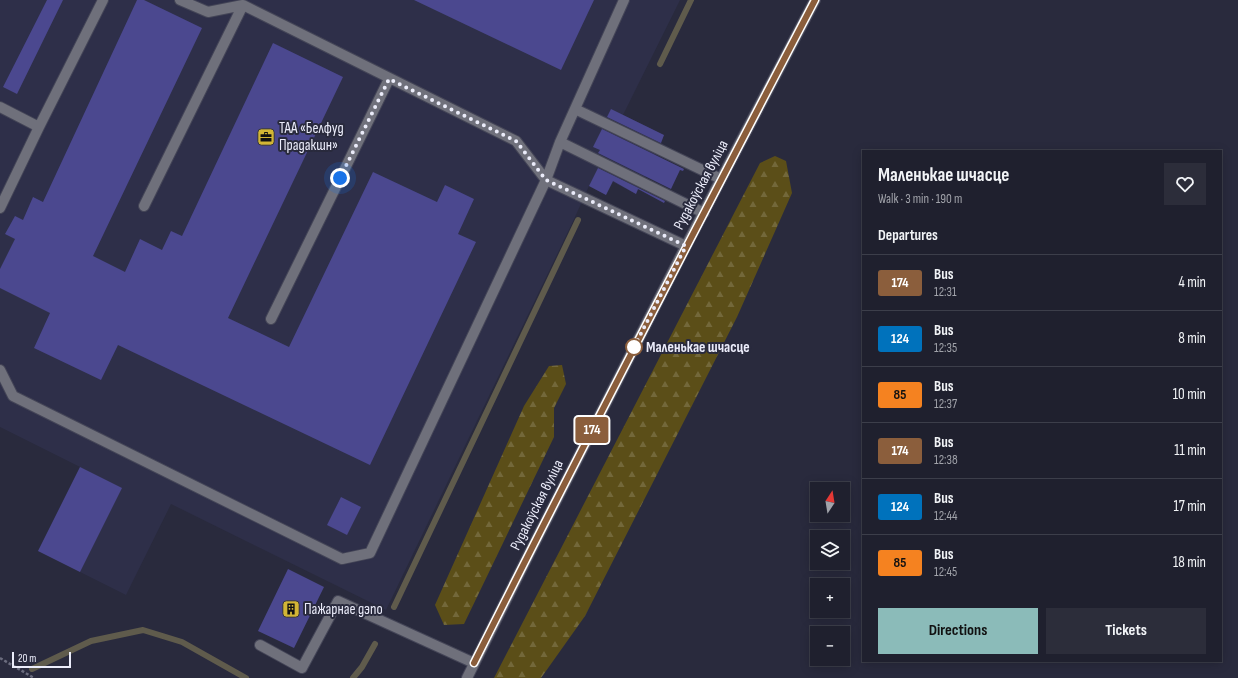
<!DOCTYPE html>
<html lang="en">
<head>
<meta charset="utf-8">
<style>
	body { margin:0; font-family:"Sofia Sans Condensed",sans-serif; background:#2c2d3a; color:#f1f3f6; height:100vh; display:flex; flex-direction:column; font-size:15px; white-space:nowrap }
	* { box-sizing:border-box; margin:0 }
	p { font-size:13px; color:#a1a3aa }
	.icon { flex:none; width:22px; height:22px; fill:none; stroke:currentColor; stroke-width:2; stroke-linecap:round; stroke-linejoin:round }
	.map { position:relative; flex:1; overflow:hidden }
	.panel { position:absolute; left:862px; top:150px; width:360px; height:512px; display:flex; flex-direction:column; background:#1f202e; border-radius:0px; box-shadow:0 2px 10px #0003,0 0 0 1px #3c3e4a }
	.panel>* { flex:none }
	.badge { padding:0 8px; border-radius:3px; font-size:14px; line-height:26px }
	.needle { width:26px; rotate:12deg }
	.tools { position:absolute; left:810px; top:482px; display:grid; gap:8px }
	.tools a { display:grid; place-items:center; width:40px; height:40px; border-radius:0px; background:#1f202e; box-shadow:0 2px 10px #0003,0 0 0 1px #3c3e4a; font-size:20px }
	.scale { position:absolute; left:12px; bottom:10px; width:59px; box-sizing:border-box; padding-left:4px; border:2px solid #ebecfa; border-top:0; font-size:11px; line-height:14px; white-space:nowrap; color:#ebecfa; -webkit-text-stroke:3px #292a3d; paint-order:stroke }
	.you { position:absolute; width:20px; height:20px; margin:-10px; border:3px solid #fff; border-radius:50%; background:#1a73e8; box-shadow:0 0 0 6px #1a73e833 }
	.map>.badge { position:absolute; translate:-50% -50%; box-shadow:0 0 0 2px #fff }
	h2 { padding:0 16px; font-size:15px; line-height:36px }
	.round { display:grid; place-items:center; flex:none; width:42px; height:42px; border-radius:0px; background:#2c2d3a }
	.summary { display:flex; align-items:center; justify-content:space-between; height:68px; padding:0 16px }
	h1 { font-size:19px; font-weight:700; line-height:30px }
	.action { display:flex; gap:8px; margin-top:auto; padding:8px 16px }
	.action a { flex:1; height:46px; border-radius:0px; background:#8bbbb9; color:#111; font-size:16px; font-weight:700; line-height:46px; text-align:center }
	.action a+a { background:#2c2d3a; color:#f1f3f6 }
	ul { padding:0; list-style:none }
	li { display:flex; align-items:center; gap:12px; height:56px; padding:0 16px; border-top:1px solid #3c3e4a }
	li div { flex:1 }
	li b { display:block; font-size:15px }
	li em { font-style:normal }
	li .badge { min-width:44px; font-weight:700; text-align:center }
	.map>svg:first-child { display:block }
</style>
</head>
<body>
<div class="map">
<svg width="1238" height="678" viewBox="0 0 1238 678">
	<defs>
		<pattern id="forest-firs" width="22" height="20" patternUnits="userSpaceOnUse"><rect width="22" height="20" fill="#5b4e18"/><path d="M5 1l3.5 6h-7zM16 11l3.5 6h-7z" fill="#73683a"/></pattern>
	</defs>
	<rect width="100%" height="100%" fill="#292a3d"/>
	<!-- built -->
	<path fill="#2e2f49" d="M 0,0 L 680,0 L 623,115 L 664,135 L 647,174 L 636,194 L 613,182 L 606,195 L 589,186 L 575,217 L 386,610 L 171,504 L 126,595 L 38,551 L 80,467 L 0,427 Z"/>
	<!-- forest -->
	<path fill="url(#forest-firs)" d="M 775,156 L 786,161 L 792,193 L 737,317 L 585,616 L 541,678 L 494,678 L 760,163 Z
		M 562,365 L 566,384 L 554,408 L 554,437 L 464,624 L 444,625 L 435,605 L 524,406 L 549,366 Z"/>
	<g fill="none" stroke-linecap="round" stroke-linejoin="round">
		<!-- stream -->
		<path stroke="#5f5b4c" stroke-width="6" d="M 660,64 L 691,0
			M 394,607 L 578,220
			M 32,669 L 91,641 L 143,630 L 182,642 L 246,678
			M 353,678 L 362,667 L 375,644"/>
	</g>
	<!-- building -->
	<path fill="#4b488f" d="M 47,0 L 63,0 L 17,94 L 3,87 Z
		M 137,0 L 144,0 L 202,28 L 93,256 L 125,272 L 140,239 L 162,250 L 171,231 L 182,236 L 273,43 L 343,77 L 228,318 L 289,347 L 373,172 L 437,202 L 445,185 L 474,199 L 458,234 L 476,242 L 370,465 L 118,345 L 101,380 L 34,348 L 50,313 L 0,288 L 0,269 L 15,239 L 5,234 L 15,216 L 23,220 L 33,197 L 43,202 Z
		M 414,0 L 594,0 L 561,70 Z
		M 611,109 L 664,135 L 661,143 L 667,146 L 607,117 Z
		M 602,129 L 684,169 L 683,171 L 680,170 L 671,189 L 598,153 L 600,150 L 593,147 Z
		M 598,168 L 665,201 L 664,203 L 638,189 L 636,194 L 613,181 L 606,195 L 589,186 Z
		M 80,467 L 122,488 L 80,572 L 38,551 Z
		M 341,497 L 361,507 L 347,535 L 327,525 Z
		M 288,569 L 324,587 L 294,648 L 258,631 Z"/>
	<g fill="none" stroke-linecap="round" stroke-linejoin="round">
		<defs>
			<path id="minor" d="M 624,0 L 560,142 L 546,180 L 686,246
				M 0,107 L 39,127
				M 575,109 L 721,179
				M 560,142 L 704,213
				M 144,206 L 243,5
				M 0,208 L 39,127 L 103,0
				M 271,319 L 389,79
				M 0,370 L 13,396 L 342,559 L 370,553 L 546,180 L 516,141 L 243,5 L 208,12 L 180,0
				M 260,645 L 302,668 L 338,601 L 474,663
				M 467,678 L 532,548 L 686,246 L 815,0"/>
		</defs>
		<!-- minor casing -->
		<use href="#minor" stroke="#444557" stroke-width="12"/>
		<!-- path -->
		<path stroke="#6b6c7e" stroke-width="2.5" stroke-dasharray="3 2" stroke-linecap="butt" d="M 0,658 L 34,678"/>
		<!-- minor -->
		<use href="#minor" stroke="#6f707b" stroke-width="10"/>
	</g>
	<g fill="none" stroke-linecap="round" stroke-linejoin="round">
		<defs>
			<path id="line" d="M 474,663 C 585,441 700,220 815,0"/>
		</defs>
		<!-- line casing -->
		<use href="#line" stroke="#fff" stroke-width="9"/>
		<!-- line -->
		<use href="#line" stroke="#8b5e3c" stroke-width="6"/>
		<!-- walk -->
		<path stroke="#ebecfa" stroke-width="4" stroke-dasharray="0 7.2" d="M 340,178 L 389,79 L 516,141 L 546,180 L 686,246 L 634,347"/>
	</g>
	<!-- icons -->
	<defs>
		<symbol id="office-square" viewBox="-11 -11 22 22"><rect x="-9" y="-9" width="18" height="18" rx="4" fill="#d3b635" stroke="#292a3d"/><path d="M-6-3h4V-5.5h4V-3h4V5H-6ZM-1-4.5V-3h2v-1.5ZM-6 0V1H6V0Z" fill="#111"/></symbol>
		<symbol id="building-square" viewBox="-11 -11 22 22"><rect x="-9" y="-9" width="18" height="18" rx="4" fill="#d3b635" stroke="#292a3d"/><path d="M-4-6H4V6H1V3H-1V6H-4ZM-2.5-4.3h1.7v1.8h-1.7ZM.8-4.3h1.7v1.8H.8ZM-2.5-1h1.7V.8h-1.7ZM.8-1h1.7V.8H.8Z" fill="#111"/></symbol>
	</defs>
	<g fill-rule="evenodd">
		<use href="#office-square" x="256" y="127" width="20" height="20"/>
		<use href="#building-square" x="281" y="599" width="20" height="20"/>
	</g>
	<!-- markers -->
	<circle fill="#fff" stroke="#8b5e3c" stroke-width="2" cx="634" cy="347" r="8"/>
	<g text-anchor="middle" dominant-baseline="central" stroke-width="4" stroke-linejoin="round" paint-order="stroke">
		<!-- poi labels -->
		<g font-size="15" fill="#ebecfa" stroke="#292a3d" text-anchor="start">
			<text x="279" y="128">ТАА «Белфуд<tspan x="279" dy="17">Прадакшн»</tspan></text>
			<text x="304" y="609">Пажарнае дэпо</text>
		</g>
		<!-- street labels -->
		<g font-size="15" fill="#ebecfa" stroke="#292a3d">
			<text transform="translate(701 185) rotate(-62)">Рудакоўская вуліца</text>
			<text transform="translate(537 505) rotate(-63)">Рудакоўская вуліца</text>
		</g>
		<!-- stop labels -->
		<g font-size="15" font-weight="bold" fill="#ebecfa" stroke="#292a3d" text-anchor="start">
			<text x="646" y="347">Маленькае шчасце</text>
		</g>
	</g>
</svg>
<div class="tools">
<a><svg class="needle" viewBox="-14 -14 28 28"><path d="M0-13l5 13h-10z" fill="#e53935"/><path d="M0 13l5-13h-10z" fill="#a1a3aa"/></svg></a>
<a><svg class="icon" aria-label="layers" viewBox="0 0 24 24"><path d="M12 4l9 5-9 5-9-5zM3 14l9 5 9-5"/></svg></a>
<a>+</a>
<a>−</a>
</div>
<div class="scale">20 m</div>
<div class="you" style="left:340px;top:178px"></div>
<b class="badge" style="left:592px;top:430px;background:#8b5e3c;color:#fff">174</b>
<section class="panel">
<div class="summary"><div><h1>Маленькае шчасце</h1><p>Walk · 3 min · 190 m</p></div><a class="round"><svg class="icon" aria-label="heart" viewBox="0 0 24 24"><path d="M12 20l-8-8c-3-5 5-10 8-4 3-6 11-1 8 4z"/></svg></a></div>
<h2>Departures</h2>
<ul>
<li><span class="badge" style="background:#8b5e3c;color:#fff">174</span><div><b>Bus</b><p>12:31</p></div><em>4 min</em></li>
<li><span class="badge" style="background:#0072bc;color:#fff">124</span><div><b>Bus</b><p>12:35</p></div><em>8 min</em></li>
<li><span class="badge" style="background:#f58220;color:#111">85</span><div><b>Bus</b><p>12:37</p></div><em>10 min</em></li>
<li><span class="badge" style="background:#8b5e3c;color:#fff">174</span><div><b>Bus</b><p>12:38</p></div><em>11 min</em></li>
<li><span class="badge" style="background:#0072bc;color:#fff">124</span><div><b>Bus</b><p>12:44</p></div><em>17 min</em></li>
<li><span class="badge" style="background:#f58220;color:#111">85</span><div><b>Bus</b><p>12:45</p></div><em>18 min</em></li>
</ul>
<div class="action"><a>Directions</a><a>Tickets</a></div>
</section>
</div>
</body>
</html>
